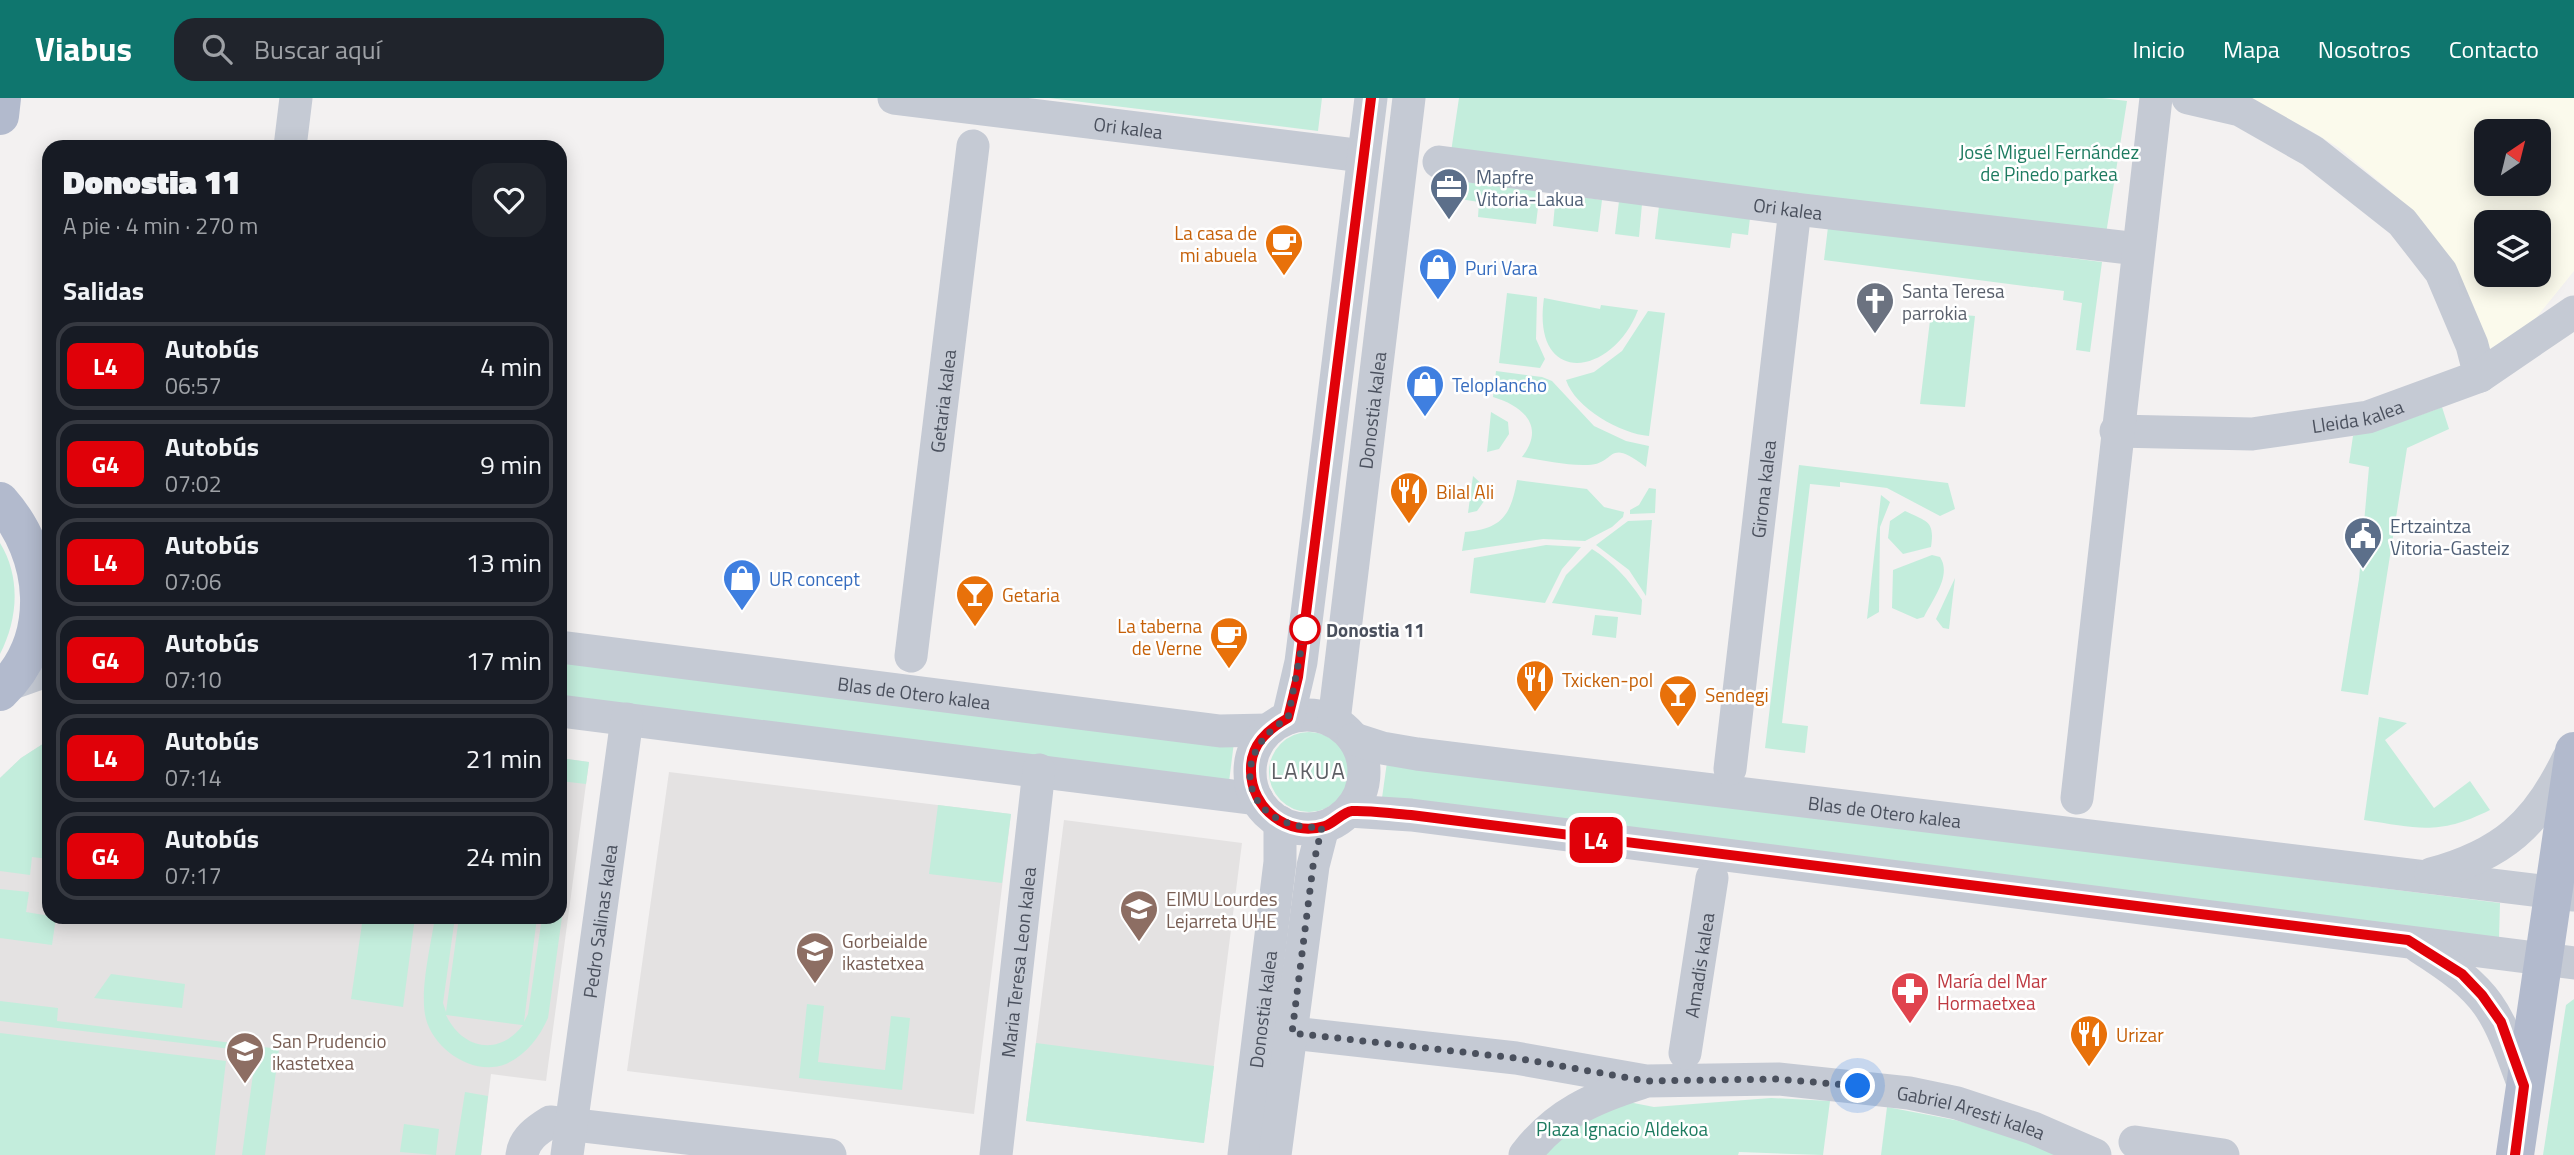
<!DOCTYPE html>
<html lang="es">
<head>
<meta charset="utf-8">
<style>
	body { margin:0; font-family:"Titillium Web",sans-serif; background:#20242c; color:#f1f3f6; height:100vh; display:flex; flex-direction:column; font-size:26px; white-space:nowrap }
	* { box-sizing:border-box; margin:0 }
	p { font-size:23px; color:#9ea1a6 }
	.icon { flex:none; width:38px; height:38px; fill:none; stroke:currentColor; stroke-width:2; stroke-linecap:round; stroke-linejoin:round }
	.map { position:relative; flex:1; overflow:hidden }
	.details { position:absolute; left:42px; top:42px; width:525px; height:784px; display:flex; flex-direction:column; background:#171b24; border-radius:21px; box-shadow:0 4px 18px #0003 }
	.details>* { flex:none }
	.badge { padding:0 14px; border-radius:10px; font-size:24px; line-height:46px }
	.needle { width:46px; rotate:35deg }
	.fabs { position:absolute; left:2474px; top:21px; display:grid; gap:14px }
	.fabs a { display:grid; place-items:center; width:77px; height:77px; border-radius:14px; background:#171b24; box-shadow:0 4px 18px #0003; font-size:35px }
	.you { position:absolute; width:35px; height:35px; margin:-18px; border:5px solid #fff; border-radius:50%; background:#1a73e8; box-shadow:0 0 0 10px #1a73e833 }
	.map>.badge { position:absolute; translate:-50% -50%; box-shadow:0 0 0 4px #fff }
	h2 { padding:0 21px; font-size:26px; line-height:63px }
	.round { display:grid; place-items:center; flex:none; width:74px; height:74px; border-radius:21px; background:#20242c }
	.headline { display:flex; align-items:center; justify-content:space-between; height:119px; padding:0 21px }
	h1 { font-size:33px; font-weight:800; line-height:52px }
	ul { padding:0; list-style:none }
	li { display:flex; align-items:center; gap:21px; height:88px; margin:0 14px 10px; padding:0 7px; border:4px solid #363941; border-radius:21px }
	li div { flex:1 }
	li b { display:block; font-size:26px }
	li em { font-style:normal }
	li .badge { min-width:77px; font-weight:700; text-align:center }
	header { display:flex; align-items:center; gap:42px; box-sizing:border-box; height:98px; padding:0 35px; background:#0f766e; color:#fff }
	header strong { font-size:33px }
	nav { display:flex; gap:38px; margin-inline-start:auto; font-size:24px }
	.search { width:490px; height:63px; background:#20242c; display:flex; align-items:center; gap:18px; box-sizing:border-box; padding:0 24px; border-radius:21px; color:#9ea1a6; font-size:26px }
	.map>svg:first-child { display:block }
</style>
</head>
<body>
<header>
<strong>Viabus</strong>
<div class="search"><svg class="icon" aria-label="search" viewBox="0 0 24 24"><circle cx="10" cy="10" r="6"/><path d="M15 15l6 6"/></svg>Buscar aquí</div>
<nav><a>Inicio</a><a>Mapa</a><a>Nosotros</a><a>Contacto</a></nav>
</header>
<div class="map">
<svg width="2574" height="1057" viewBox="0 0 2574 1057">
	<rect width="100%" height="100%" fill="#f3f1f1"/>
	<!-- commercial -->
	<path fill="#fbfaec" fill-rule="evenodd" d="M 2234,0 L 2574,0 L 2574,173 L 2536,220 L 2516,237 L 2485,253 L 2419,125 L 2388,91 L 2339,50 L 2313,34 L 2281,17 ZM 2487,33 L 2539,33 L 2539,86 L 2487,86 ZM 2487,124 L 2539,124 L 2539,177 L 2487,177 Z"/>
	<!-- education -->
	<path fill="#e4e2e2" d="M 49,642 L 49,819 L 560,819 L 560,660 L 589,664 L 546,983 L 491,976 L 481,1057 L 0,1057 L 0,680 L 21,660 Z
		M 669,674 L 1011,716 L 974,1016 L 627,973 Z
		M 1064,722 L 1242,745 L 1204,1045 L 1026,1023 Z"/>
	<!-- green -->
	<path fill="#c3eddc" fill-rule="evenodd" d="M 1049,0 L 1322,0 L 1318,33 Z
		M 1459,0 L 2102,0 L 2127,3 L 2106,136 L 1451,54 Z
		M 1450,82 L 1540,93 L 1536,126 L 1478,119 L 1479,104 L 1447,99 Z
		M 1556,95 L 1602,102 L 1598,134 L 1553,128 Z
		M 1619,103 L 1642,106 L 1639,139 L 1615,136 Z
		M 1659,108 L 1750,120 L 1748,137 L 1732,135 L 1730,150 L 1655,141 Z
		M 1828,129 L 2102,164 L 2090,254 L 2076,252 L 2082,205 L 2063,202 L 2064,193 L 1824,162 Z
		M 1507,195 L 1537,199 L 1536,241 L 1545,261 L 1540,270 L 1499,265 Z
		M 1544,200 L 1600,211 L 1601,207 L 1638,212 C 1612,280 1531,289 1544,200 Z
		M 1648,213 L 1665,215 L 1649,338 C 1621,336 1575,310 1566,282 L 1594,274 L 1622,253 Z
		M 1931,214 L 1975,218 L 1965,309 L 1920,306 Z
		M 1496,273 L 1542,279 L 1552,283 L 1594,328 L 1626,343 L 1649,348 L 1646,369 C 1606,338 1617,366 1588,367 C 1567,368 1543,362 1522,359 C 1546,328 1523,308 1493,299 Z
		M 2442,309 L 2449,331 L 2407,350 L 2368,597 L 2341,593 L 2359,481 L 2369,369 L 2349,365 L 2353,338 C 2384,327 2413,321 2442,309 Z
		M 1491,314 L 1508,324 L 1509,336 L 1499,351 L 1487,354 Z
		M 1799,367 L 1948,385 L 1955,411 L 1940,418 L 1887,390 L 1840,384 L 1840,389 L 1810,386 L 1782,625 L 1808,628 L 1805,655 L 1765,650 Z
		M 1473,378 L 1486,390 L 1487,399 L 1477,413 L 1468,415 Z
		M 1517,382 L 1587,391 L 1604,409 L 1624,414 L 1623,419 L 1612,429 L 1585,443 L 1543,441 L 1462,453 L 1465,434 C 1502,431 1511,417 1517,382 Z
		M 1649,390 L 1656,391 L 1655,415 L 1630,416 L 1630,412 L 1639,407 Z
		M 1881,397 L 1890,404 L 1880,429 L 1879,514 L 1867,521 Z
		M 1905,413 C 1927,424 1935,422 1931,449 L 1903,456 L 1888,440 L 1890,423 Z
		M 1652,422 L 1646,498 L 1629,472 L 1596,447 L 1628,423 Z
		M 0,445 C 21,479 18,521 0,556 Z
		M 1546,447 L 1581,449 L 1562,471 L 1545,505 L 1470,495 L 1474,460 Z
		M 1592,451 C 1614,465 1628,481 1642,502 L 1641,517 L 1552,505 L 1566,477 Z
		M 1932,457 L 1940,459 C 1952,477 1933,501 1924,519 L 1917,521 L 1892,510 L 1893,472 Z
		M 1955,480 L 1949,531 L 1943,530 L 1936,521 Z
		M 1595,517 L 1618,519 L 1616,540 L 1592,537 Z
		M 560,560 L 1234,644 L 1229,684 L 560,599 Z
		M 2379,619 L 2407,625 L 2385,642 L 2434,710 L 2470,683 L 2490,712 C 2438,738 2418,730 2364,722 Z
		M1269 674a40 40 0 1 1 80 0a40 40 0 1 1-80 0Z
		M 49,642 L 49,761 L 32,759 L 30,777 L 0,773 L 0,680 L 21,660 Z
		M 560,660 L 589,664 L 586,686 L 560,683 Z
		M 1387,664 L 2500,805 L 2499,840 L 1382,700 Z
		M 938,707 L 1011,716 L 1002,785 L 929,776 Z
		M 560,764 L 566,790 L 548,920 C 539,940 526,957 506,966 C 473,979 434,951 426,921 C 419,894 431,847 435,819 L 455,819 L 443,905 L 446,914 L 459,819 L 537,819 L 524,924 L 528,916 L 542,819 L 560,819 ZM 446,917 L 522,927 L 523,927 C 499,959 462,951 446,917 Z
		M 0,791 L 29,794 L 26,814 L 56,819 L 52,847 L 0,840 Z
		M 363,819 L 415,819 L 403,909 L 351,901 Z
		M 111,876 L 185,886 L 182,910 L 94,900 Z
		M 2574,901 L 2574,1057 L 2543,1057 L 2566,907 Z
		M 0,903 L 58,910 L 57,923 L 279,951 L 265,1057 L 242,1057 L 256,954 L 0,923 Z
		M 807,906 L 824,908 L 818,964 L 885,972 L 891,918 L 910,920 L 902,992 L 799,980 Z
		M 0,935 L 226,963 L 215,1057 L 0,1057 Z
		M 1036,945 L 1214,968 L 1204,1045 L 1026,1023 Z
		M 465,994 L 488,998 L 481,1057 L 455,1057 Z
		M 1771,1000 L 1830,1003 L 1823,1057 L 1739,1054 L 1738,1057 L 1536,1057 L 1618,1002 L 1654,1009 Z
		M 1887,1009 L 1955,1022 L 2081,1057 L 1881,1057 Z
		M 404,1026 L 439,1031 L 436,1057 L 400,1054 Z"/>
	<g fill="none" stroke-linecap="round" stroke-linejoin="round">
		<!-- minor -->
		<g stroke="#c5cad4" stroke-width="33">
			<path id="s1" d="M 894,0 L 1363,58"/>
			<path d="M 2188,0 L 2240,12 L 2312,53 L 2402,124 L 2441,174 L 2472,247 L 2480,278"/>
			<path d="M 290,49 L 296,0"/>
			<path id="s2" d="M 1439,64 L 1795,111 L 2138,151"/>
			<path id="s3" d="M 2116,333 L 2252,336 L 2368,319 L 2480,278 L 2574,214"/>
			<path id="s4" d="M 560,549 L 1220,633 L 1268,632"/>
			<path id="s5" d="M 911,558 L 973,48"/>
			<path d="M 7,587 L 49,572"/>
			<path d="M 560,613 L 1257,701"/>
			<circle cx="1307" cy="674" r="57"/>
			<path d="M 1288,620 L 1301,564 L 1371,0"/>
			<path id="s6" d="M 1334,623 L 1409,0"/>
			<path id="s7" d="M 1354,641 L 1382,650 L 1417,656 L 2574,797"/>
			<path id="s8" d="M 1730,671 L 1795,111"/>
			<path d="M 2077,700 L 2156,0"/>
			<path d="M 1349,713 L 1411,717 L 2574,865"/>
			<path d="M 2431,776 C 2502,757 2537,726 2568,661"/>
			<path d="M 2419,849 C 2490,894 2496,910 2524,988"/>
			<path id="s9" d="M 1292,935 L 1516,960 L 1646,983 L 1778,981 L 1909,995 L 1957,1005 L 2033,1030 L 2095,1057"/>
			<path id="s10" d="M 1685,955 L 1712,780"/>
			<path d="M 2135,1044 L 2223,1057"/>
			<path d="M 522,1057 C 524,1041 537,1032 550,1024 L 830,1057"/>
			<path id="s11" d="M 567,1057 L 627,621"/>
			<path id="s12" d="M 996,1057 L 1039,672"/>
			<path id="s13" d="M 1244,1057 L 1280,764 L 1280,724"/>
			<path d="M 1275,1057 L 1313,768 L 1323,729"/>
			<path d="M 1525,1057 C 1556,1016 1593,1000 1641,985"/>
		</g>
		<!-- major -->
		<path stroke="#b2bacd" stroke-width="38" d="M 0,18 L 2,0
			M 0,403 C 48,457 56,541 0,594
			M 2515,1057 L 2574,653"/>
	</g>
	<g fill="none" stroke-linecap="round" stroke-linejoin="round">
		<defs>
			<path id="line" d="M 1371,0 L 1298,579 L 1288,620 C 1267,632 1250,647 1251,673 C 1251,710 1288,740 1325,728 C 1334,725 1343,714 1352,713 C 1371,712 1392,716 1411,717 L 2408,842 L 2462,876 L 2482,897 L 2501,924 L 2524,988 L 2515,1057"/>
		</defs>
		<!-- line casing -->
		<use href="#line" stroke="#fff" stroke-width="16"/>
		<!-- line -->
		<use href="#line" stroke="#e00109" stroke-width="10"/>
		<!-- walk -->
		<path stroke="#4a505d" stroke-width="7" stroke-dasharray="0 12.6" d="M 1305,531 L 1288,620 C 1223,659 1246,734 1322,729 L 1313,768 L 1292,935 L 1516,960 L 1646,983 L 1778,981 L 1858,988"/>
	</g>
	<!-- icons -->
	<defs>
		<symbol id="office-pin" viewBox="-11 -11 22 30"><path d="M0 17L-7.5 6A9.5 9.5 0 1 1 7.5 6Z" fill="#5c6f8a" stroke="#fff"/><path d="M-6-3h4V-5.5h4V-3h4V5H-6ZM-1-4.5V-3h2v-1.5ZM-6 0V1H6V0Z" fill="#fff"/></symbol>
		<symbol id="cafe-pin" viewBox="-11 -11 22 30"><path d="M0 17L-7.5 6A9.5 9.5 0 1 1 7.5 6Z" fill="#e8710a" stroke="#fff"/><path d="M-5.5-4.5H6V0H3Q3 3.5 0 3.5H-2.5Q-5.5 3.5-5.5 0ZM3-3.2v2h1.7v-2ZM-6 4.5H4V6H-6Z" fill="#fff"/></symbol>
		<symbol id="shop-pin" viewBox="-11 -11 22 30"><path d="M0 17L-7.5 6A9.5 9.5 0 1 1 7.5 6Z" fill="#3f7fe0" stroke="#fff"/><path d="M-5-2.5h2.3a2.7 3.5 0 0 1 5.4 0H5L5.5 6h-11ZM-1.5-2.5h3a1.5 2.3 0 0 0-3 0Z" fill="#fff"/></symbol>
		<symbol id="church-pin" viewBox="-11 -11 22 30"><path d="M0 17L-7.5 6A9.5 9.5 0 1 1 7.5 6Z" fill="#6b7280" stroke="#fff"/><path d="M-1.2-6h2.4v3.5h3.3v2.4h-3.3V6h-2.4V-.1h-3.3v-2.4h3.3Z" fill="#fff"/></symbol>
		<symbol id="restaurant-pin" viewBox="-11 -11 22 30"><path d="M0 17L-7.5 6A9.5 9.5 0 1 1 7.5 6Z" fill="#e8710a" stroke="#fff"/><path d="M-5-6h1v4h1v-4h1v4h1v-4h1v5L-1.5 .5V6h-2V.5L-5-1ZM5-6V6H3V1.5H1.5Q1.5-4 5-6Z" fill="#fff"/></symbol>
		<symbol id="civic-pin" viewBox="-11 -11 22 30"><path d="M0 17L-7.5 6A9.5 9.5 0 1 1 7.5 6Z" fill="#5c6f8a" stroke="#fff"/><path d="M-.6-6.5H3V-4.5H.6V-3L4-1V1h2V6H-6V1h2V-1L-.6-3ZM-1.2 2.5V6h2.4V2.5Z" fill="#fff"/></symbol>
		<symbol id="bar-pin" viewBox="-11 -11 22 30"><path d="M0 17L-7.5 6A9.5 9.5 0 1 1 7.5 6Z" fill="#e8710a" stroke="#fff"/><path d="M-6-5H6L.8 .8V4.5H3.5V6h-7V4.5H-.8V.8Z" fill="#fff"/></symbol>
		<symbol id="school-pin" viewBox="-11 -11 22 30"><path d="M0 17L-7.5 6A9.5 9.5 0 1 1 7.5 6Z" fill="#8d6e63" stroke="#fff"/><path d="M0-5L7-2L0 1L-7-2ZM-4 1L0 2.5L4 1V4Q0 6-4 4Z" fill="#fff"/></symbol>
		<symbol id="pharmacy-pin" viewBox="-11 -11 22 30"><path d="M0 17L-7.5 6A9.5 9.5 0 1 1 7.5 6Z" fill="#e0444e" stroke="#fff"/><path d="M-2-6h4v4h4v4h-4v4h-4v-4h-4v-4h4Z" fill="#fff"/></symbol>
	</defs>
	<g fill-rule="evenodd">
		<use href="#office-pin" x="1427" y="67" width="44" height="60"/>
		<use href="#cafe-pin" x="1262" y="123" width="44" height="60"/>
		<use href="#shop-pin" x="1416" y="147" width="44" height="60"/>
		<use href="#church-pin" x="1853" y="181" width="44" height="60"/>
		<use href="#shop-pin" x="1403" y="264" width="44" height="60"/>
		<use href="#restaurant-pin" x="1387" y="371" width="44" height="60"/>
		<use href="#civic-pin" x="2341" y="416" width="44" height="60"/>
		<use href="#shop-pin" x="720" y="458" width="44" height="60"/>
		<use href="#bar-pin" x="953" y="474" width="44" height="60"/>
		<use href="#cafe-pin" x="1207" y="516" width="44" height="60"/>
		<use href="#restaurant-pin" x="1513" y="559" width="44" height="60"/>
		<use href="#bar-pin" x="1656" y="574" width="44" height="60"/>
		<use href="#school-pin" x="1117" y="789" width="44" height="60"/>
		<use href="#school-pin" x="793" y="831" width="44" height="60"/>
		<use href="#pharmacy-pin" x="1888" y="871" width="44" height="60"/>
		<use href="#restaurant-pin" x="2067" y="914" width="44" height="60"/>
		<use href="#school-pin" x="223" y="931" width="44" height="60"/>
	</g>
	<!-- markers -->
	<circle fill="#fff" stroke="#e00109" stroke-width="3.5" cx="1305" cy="531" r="14"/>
	<g text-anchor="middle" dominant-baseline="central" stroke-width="5" stroke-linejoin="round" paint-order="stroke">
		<!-- street labels -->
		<g font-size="19" fill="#4a505d" stroke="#fff">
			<text stroke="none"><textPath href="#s1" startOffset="236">Ori kalea</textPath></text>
			<text stroke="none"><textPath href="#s2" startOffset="352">Ori kalea</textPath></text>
			<text stroke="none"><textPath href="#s5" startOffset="257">Getaria kalea</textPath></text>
			<text stroke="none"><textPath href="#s6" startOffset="313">Donostia kalea</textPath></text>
			<text stroke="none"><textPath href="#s3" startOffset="243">Lleida kalea</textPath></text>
			<text stroke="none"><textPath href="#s8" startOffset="282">Girona kalea</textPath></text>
			<text stroke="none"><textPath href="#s4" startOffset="357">Blas de Otero kalea</textPath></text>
			<text stroke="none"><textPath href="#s7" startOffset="536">Blas de Otero kalea</textPath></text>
			<text stroke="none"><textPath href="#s11" startOffset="236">Pedro Salinas kalea</textPath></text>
			<text stroke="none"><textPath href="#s12" startOffset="194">Maria Teresa Leon kalea</textPath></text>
			<text stroke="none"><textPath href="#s10" startOffset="89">Amadis kalea</textPath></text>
			<text stroke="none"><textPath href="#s13" startOffset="147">Donostia kalea</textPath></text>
			<text stroke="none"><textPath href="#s9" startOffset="686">Gabriel Aresti kalea</textPath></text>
		</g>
		<!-- park labels -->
		<g font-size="19" fill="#1d7b60" stroke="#fff">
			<text x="2049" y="53">José Miguel Fernández<tspan x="2049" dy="22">de Pinedo parkea</tspan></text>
			<text x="1622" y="1030">Plaza Ignacio Aldekoa</text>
		</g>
		<!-- service labels -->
		<g font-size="19" fill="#4e5e75" stroke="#fff" text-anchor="start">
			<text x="1476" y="78">Mapfre<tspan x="1476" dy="22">Vitoria-Lakua</tspan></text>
			<text x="2390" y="427">Ertzaintza<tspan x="2390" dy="22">Vitoria-Gasteiz</tspan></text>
		</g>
		<!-- food labels -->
		<g font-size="19" fill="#c56008" stroke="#fff" text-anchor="start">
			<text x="1257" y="134" text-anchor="end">La casa de<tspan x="1257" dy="22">mi abuela</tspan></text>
			<text x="1436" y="393">Bilal Ali</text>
			<text x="1002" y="496">Getaria</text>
			<text x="1202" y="527" text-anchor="end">La taberna<tspan x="1202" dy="22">de Verne</tspan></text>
			<text x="1562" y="581">Txicken-pol</text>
			<text x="1705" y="596">Sendegi</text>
			<text x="2116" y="936">Urizar</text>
		</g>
		<!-- shop labels -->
		<g font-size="19" fill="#366cbe" stroke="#fff" text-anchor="start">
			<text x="1465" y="169">Puri Vara</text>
			<text x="1452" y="286">Teloplancho</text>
			<text x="769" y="480">UR concept</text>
		</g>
		<!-- worship labels -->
		<g font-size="19" fill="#5b616d" stroke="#fff" text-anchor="start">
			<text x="1902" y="192">Santa Teresa<tspan x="1902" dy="22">parrokia</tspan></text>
		</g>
		<!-- stop labels -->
		<g font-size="19" font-weight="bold" fill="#4a505d" stroke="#fff" text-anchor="start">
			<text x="1326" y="531">Donostia 11</text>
		</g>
		<!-- education labels -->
		<g font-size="19" fill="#785e54" stroke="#fff" text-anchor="start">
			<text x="1166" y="800">EIMU Lourdes<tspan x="1166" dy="22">Lejarreta UHE</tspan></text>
			<text x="842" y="842">Gorbeialde<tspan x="842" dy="22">ikastetxea</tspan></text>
			<text x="272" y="942">San Prudencio<tspan x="272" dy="22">ikastetxea</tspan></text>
		</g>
		<!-- health labels -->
		<g font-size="19" fill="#be3a42" stroke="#fff" text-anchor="start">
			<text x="1937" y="882">María del Mar<tspan x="1937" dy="22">Hormaetxea</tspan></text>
		</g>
		<!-- quarter labels -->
		<g font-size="23" letter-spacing="2" fill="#5e5f65" stroke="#fff">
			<text x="1309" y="672">LAKUA</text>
		</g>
	</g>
</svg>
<div class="fabs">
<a><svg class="needle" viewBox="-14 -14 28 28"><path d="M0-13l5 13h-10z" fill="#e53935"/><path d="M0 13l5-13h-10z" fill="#9ea1a6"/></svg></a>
<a><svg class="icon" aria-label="layers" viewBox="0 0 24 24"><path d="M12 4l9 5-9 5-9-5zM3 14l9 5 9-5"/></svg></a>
</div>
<div class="you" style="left:1858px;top:988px"></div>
<b class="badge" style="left:1596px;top:742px;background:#e00109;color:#fff">L4</b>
<section class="details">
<div class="headline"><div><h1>Donostia 11</h1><p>A pie · 4 min · 270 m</p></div><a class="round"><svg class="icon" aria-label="heart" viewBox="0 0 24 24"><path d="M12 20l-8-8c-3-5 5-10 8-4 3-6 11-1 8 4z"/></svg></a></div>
<h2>Salidas</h2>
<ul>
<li><span class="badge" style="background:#e00109;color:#fff">L4</span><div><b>Autobús</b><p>06:57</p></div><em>4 min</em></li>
<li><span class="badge" style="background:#e00109;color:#fff">G4</span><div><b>Autobús</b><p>07:02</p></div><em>9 min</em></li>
<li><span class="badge" style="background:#e00109;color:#fff">L4</span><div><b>Autobús</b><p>07:06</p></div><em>13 min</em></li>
<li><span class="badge" style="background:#e00109;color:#fff">G4</span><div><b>Autobús</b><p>07:10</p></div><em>17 min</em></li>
<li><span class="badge" style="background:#e00109;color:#fff">L4</span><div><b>Autobús</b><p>07:14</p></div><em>21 min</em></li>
<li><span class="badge" style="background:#e00109;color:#fff">G4</span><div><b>Autobús</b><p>07:17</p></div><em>24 min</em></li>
</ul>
</section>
</div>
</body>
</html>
